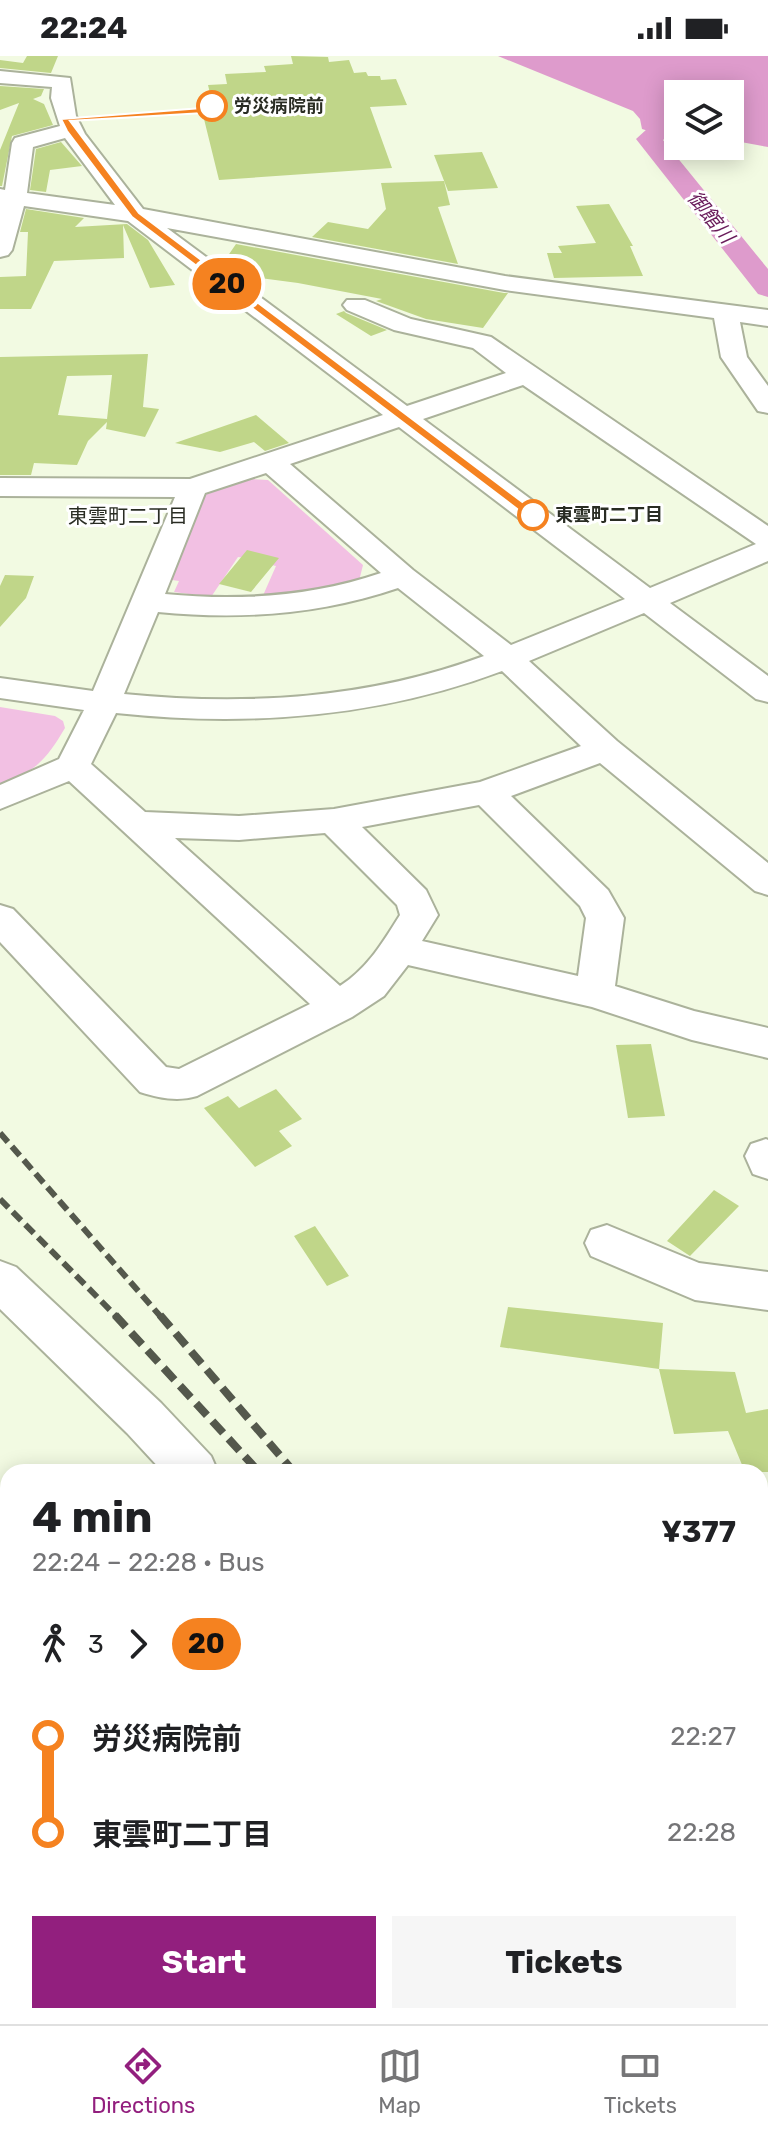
<!DOCTYPE html>
<html lang="en">
<head>
<meta charset="utf-8">
<style>
	body { margin:0; font-family:Rubik,"Noto Sans JP",sans-serif; background:#f6f6f6; color:#202124; height:100vh; display:flex; flex-direction:column; font-size:30px; white-space:nowrap }
	* { box-sizing:border-box; margin:0 }
	p { font-size:26px; color:#757577 }
	.icon { flex:none; width:44px; height:44px; fill:none; stroke:currentColor; stroke-width:2; stroke-linecap:round; stroke-linejoin:round }
	.map { position:relative; flex:1; overflow:hidden }
	.panel { position:absolute; left:0px; top:1408px; width:768px; height:560px; display:flex; flex-direction:column; background:#fff; border-radius:24px 24px 0 0; box-shadow:0 4px 20px #0003 }
	.panel>* { flex:none }
	.badge { padding:0 16px; border-radius:26px; font-size:28px; line-height:52px }
	.controls { position:absolute; left:664px; top:24px; display:grid; gap:16px }
	.controls a { display:grid; place-items:center; width:80px; height:80px; border-radius:0px; background:#fff; box-shadow:0 4px 20px #0003; font-size:40px }
	.map>.badge { position:absolute; translate:-50% -50%; box-shadow:0 0 0 4px #fff }
	.legs { display:flex; align-items:center; gap:12px; height:88px; padding:0 32px; font-size:26px }
	.legs p { margin-inline-start:auto }
	.headline { display:flex; align-items:center; justify-content:space-between; height:136px; padding:0 32px }
	h1 { font-size:44px; font-weight:700; line-height:60px }
	.primary-button { display:flex; gap:16px; margin-top:auto; padding:16px 32px }
	.primary-button a { flex:1; height:92px; border-radius:0px; background:#921f7e; color:#fff; font-size:32px; font-weight:700; line-height:92px; text-align:center }
	.primary-button a+a { background:#f6f6f6; color:#202124 }
	ul { padding:0 32px; list-style:none }
	li { display:flex; align-items:center; gap:28px; height:96px; font-size:30px }
	li i { display:grid; place-items:center; width:12px; height:100%; margin:0 10px; background:currentColor }
	li i::after { content:''; width:20px; height:20px; margin:-10px; border:6px solid; border-radius:50%; background:#fff }
	li p { margin-inline-start:auto }
	li:first-child i { background:linear-gradient(#0000 50%,currentColor 0) }
	li:last-child i { background:linear-gradient(currentColor 50%,#0000 0) }
	.status { display:flex; justify-content:space-between; align-items:center; height:56px; padding:0 40px; background:#fff; direction:ltr }
	.status svg { height:22px; fill:currentColor }
	.dock { display:flex; justify-content:space-around; align-items:center; height:112px; border-top:2px solid #e0e0e0; background:#fff; font-size:22px; color:#757577 }
	.dock a { display:grid; justify-items:center; gap:4px }
	.dock .active { color:#921f7e }
	.map>svg:first-child { display:block }
</style>
</head>
<body>
<div class="status"><b>22:24</b><svg viewBox="0 0 49 12"><path d="M0 12V9h3v3zM5 12V6h3v6zM10 12V3h3v9zM15 12V0h3v12zM26 1h20v11H26zM47 4h2v5h-2z"/></svg></div>
<div class="map">
<svg width="768" height="1968" viewBox="0 0 768 1968">
	<rect width="100%" height="100%" fill="#f2fae2"/>
	<!-- green -->
	<path fill="#f2c0e3" d="M 252,423 L 268,424 L 363,509 L 358,529 L 261,544 L 276,510 L 267,508 L 267,505 L 238,501 L 211,541 L 174,536 L 179,525 L 159,522 L 198,440 Z
		M 0,651 L 55,660 L 63,665 L 65,672 C 45,706 35,714 0,731 Z"/>
	<!-- water -->
	<path fill="#de9bcc" d="M 498,0 L 768,0 L 768,91 L 730,84 L 730,38 L 678,38 L 678,84 L 642,73 L 640,63 L 633,55 Z"/>
	<g fill="none" stroke-linecap="round" stroke-linejoin="round">
		<!-- river -->
		<path fill="#de9bcc" fill-rule="evenodd" d="M 678,50 L 678,71 L 663,84 L 768,213 L 768,241 L 758,238 L 636,83 L 669,53 Z"/>
	</g>
	<!-- building -->
	<path fill="#c0d689" fill-rule="evenodd" d="M 27,0 L 58,0 L 51,17 L 0,12 L 0,4 L 23,7 Z
		M 291,0 L 328,1 L 329,6 L 349,4 L 354,17 L 366,16 L 368,20 L 380,20 L 381,24 L 396,23 L 407,49 L 370,51 L 392,112 L 219,124 L 204,63 L 216,62 L 208,29 L 227,28 L 225,18 L 266,16 L 264,10 L 293,8 Z
		M 0,30 L 44,33 L 41,40 L 33,43 L 44,48 L 53,69 L 12,80 L 2,130 L 0,130 L 0,94 L 19,47 L 0,54 Z
		M 61,86 L 82,110 L 50,114 L 46,136 L 30,134 L 36,93 Z
		M 482,96 L 498,132 L 448,135 L 434,99 Z
		M 444,125 L 450,149 L 438,151 L 458,208 L 312,181 L 328,166 L 368,173 L 386,153 L 381,127 Z
		M 609,148 L 633,190 L 630,190 L 643,220 L 554,222 L 547,197 L 562,197 L 558,190 L 596,187 L 576,150 Z
		M 26,153 L 84,162 L 75,171 L 127,168 L 148,184 L 175,229 L 150,232 L 123,169 L 124,202 L 54,205 L 31,253 L 0,253 L 0,221 L 26,220 L 28,176 L 20,176 Z
		M 236,188 L 504,237 L 508,237 L 483,272 L 426,263 L 376,245 L 382,243 L 298,227 L 260,222 L 252,224 L 225,204 Z
		M 344,255 L 346,257 L 387,274 L 371,280 L 336,258 Z
		M 148,298 L 143,351 L 159,353 L 145,381 L 106,373 L 107,366 L 88,385 L 77,409 L 34,407 L 31,419 L 0,419 L 0,301 ZM 112,319 L 107,363 L 58,359 L 67,320 Z
		M 256,359 L 289,387 L 265,395 L 254,386 L 220,396 L 175,387 Z
		M 247,494 L 279,502 L 251,536 L 219,528 Z
		M 5,519 L 34,520 L 26,542 L 0,571 L 0,530 Z
		M 651,988 L 665,1060 L 628,1062 L 616,989 Z
		M 276,1033 L 302,1063 L 279,1075 L 292,1090 L 255,1111 L 204,1052 L 228,1040 L 239,1052 Z
		M 714,1134 L 739,1150 L 690,1200 L 667,1185 Z
		M 315,1170 L 349,1220 L 327,1230 L 294,1180 Z
		M 508,1251 L 663,1267 L 659,1313 L 500,1291 Z
		M 659,1313 L 735,1316 L 746,1357 L 768,1353 L 768,1416 L 745,1416 L 728,1375 L 674,1378 Z"/>
	<g fill="none" stroke-linecap="round" stroke-linejoin="round">
		<defs>
			<path id="minor" d="M 0,15 L 70,22 L 76,60 L 85,78 L 143,153 L 505,220 L 768,254 L 768,270 L 740,266 L 747,301 L 768,330 L 768,357 L 758,355 L 721,301 L 714,262 L 505,234 L 167,172 L 407,350 L 506,317 L 473,292 L 394,274 L 347,254 L 343,249 L 347,244 L 365,244 L 411,263 L 491,281 L 768,470 L 768,505 L 670,547 L 768,620 L 768,646 L 756,643 L 644,557 L 529,605 L 617,685 L 768,807 L 768,839 L 755,835 L 600,707 L 511,740 L 608,834 L 624,862 L 615,930 L 694,955 L 768,972 L 768,1002 L 692,984 L 592,951 L 408,909 L 384,940 L 352,961 L 197,1040 C 178,1046 159,1042 140,1036 L 0,886 L 0,849 L 13,853 L 166,1011 L 179,1013 L 310,948 L 69,725 L 0,753 L 0,729 L 59,703 L 84,654 L 0,642 L 0,622 L 93,635 L 175,441 L 0,440 L 0,422 L 190,423 L 383,359 L 128,165 L 24,150 L 12,194 L 8,199 L 0,201 L 0,133 L 5,134 L 12,87 L 15,82 L 60,70 L 51,42 L 52,31 L 0,27 ZM 65,82 L 115,149 L 27,137 L 33,91 ZM 523,329 L 756,488 L 650,532 L 423,363 ZM 399,371 L 625,543 L 511,589 L 413,514 L 290,408 ZM 266,417 L 381,517 C 310,541 239,545 165,538 L 205,437 ZM 398,532 L 484,600 C 368,643 247,650 124,638 L 158,556 C 240,564 319,559 398,532 ZM 502,615 L 581,690 L 480,726 L 334,753 L 239,760 L 145,756 L 91,708 L 116,657 C 248,671 377,662 502,615 ZM 479,749 L 580,850 L 586,862 L 578,920 L 422,885 L 438,859 L 426,834 L 362,771 ZM 325,777 L 397,849 L 400,859 C 383,886 368,912 340,930 L 175,782 L 239,784 Z
				M 766,1083 L 768,1084 L 768,1123 L 753,1118 L 745,1100 L 751,1088 Z
				M 607,1169 L 699,1207 L 768,1216 L 768,1254 L 695,1244 L 591,1200 L 585,1187 L 591,1174 Z
				M 0,1205 L 16,1211 L 161,1347 L 211,1400 L 218,1416 L 163,1416 L 127,1377 L 0,1253 Z
				M 768,1519 L 768,1573 L 760,1577 L 760,1522 Z
				M 239,1960 L 302,1960 L 299,1968 L 236,1968 Z"/>
			<path id="major" d="M 768,1885 L 768,1949 L 760,1950 L 760,1886 Z
				M 496,1960 L 595,1960 L 592,1968 L 493,1968 Z"/>
		</defs>
		<!-- minor casing -->
		<use href="#minor" stroke="#abb29b" stroke-width="4"/>
		<!-- major casing -->
		<use href="#major" stroke="#65772d" stroke-width="4"/>
		<!-- minor -->
		<use href="#minor" fill="#fff" fill-rule="evenodd"/>
		<!-- major -->
		<use href="#major" fill="#b6c584" fill-rule="evenodd"/>
		<!-- rail-far1 -->
		<path stroke="#54584c" stroke-width="6" stroke-dasharray="12 6" stroke-linecap="butt" d="M 0,1077 L 161,1261
			M 0,1143 L 117,1261"/>
		<!-- rail -->
		<path stroke="#54584c" stroke-width="8" stroke-dasharray="16 8" stroke-linecap="butt" d="M 115,1259 L 259,1416
			M 160,1259 L 294,1416
			M 760,1957 L 768,1967
			M 734,1960 L 740,1968"/>
	</g>
	<!-- line-1 -->
	<path fill="#f58220" stroke="#fff" stroke-width="2" d="M 212,48 L 215,52 L 204,57 L 70,65 L 139,157 L 537,457 L 537,462 L 529,462 L 132,161 L 67,75 L 61,63 L 202,52 Z"/>
	<!-- markers -->
	<g fill="#fff" stroke="#f58220" stroke-width="4">
		<circle cx="212" cy="50" r="14"/>
		<circle cx="533" cy="459" r="14"/>
	</g>
	<g text-anchor="middle" dominant-baseline="central" stroke-width="6" stroke-linejoin="round" paint-order="stroke">
		<!-- far-stop labels -->
		<g font-size="18" font-weight="bold" fill="#292c23" stroke="#fff" text-anchor="start">
			<text x="234" y="50">労災病院前</text>
			<text x="555" y="459">東雲町二丁目</text>
		</g>
		<!-- far-water labels -->
		<g font-size="20" font-style="italic" fill="#681a59" stroke="#fff">
			<text transform="translate(711 161) rotate(51)">御館川</text>
		</g>
		<!-- far-neighbourhood labels -->
		<g font-size="20" fill="#292c23" stroke="#fff">
			<text x="128" y="460">東雲町二丁目</text>
		</g>
	</g>
</svg>
<div class="controls">
<a><svg class="icon" aria-label="layers" viewBox="0 0 24 24"><path d="M12 4l9 5-9 5-9-5zM3 14l9 5 9-5"/></svg></a>
</div>
<b class="badge" style="left:227px;top:228px;background:#f58220;color:#111">20</b>
<section class="panel">
<div class="headline"><div><h1>4 min</h1><p>22:24 – 22:28 · Bus</p></div><b>¥377</b></div>
<div class="legs"><svg class="icon" aria-label="walk" viewBox="0 0 24 24"><circle cx="13" cy="4" r="2"/><path d="M13 8l-2 6 4 7M11 14l-3 7M7 12l3-4h3l4 4"/></svg>3<svg class="icon" aria-label="forward" viewBox="0 0 24 24"><path d="M9 5l7 7-7 7"/></svg><b class="badge" style="background:#f58220;color:#111">20</b></div>
<ul>
<li><i style="color:#f58220"></i><b>労災病院前</b><p>22:27</p></li>
<li><i style="color:#f58220"></i><b>東雲町二丁目</b><p>22:28</p></li>
</ul>
<div class="primary-button"><a>Start</a><a>Tickets</a></div>
</section>
</div>
<nav class="dock">
<a class="active"><svg class="icon" aria-label="directions" viewBox="0 0 24 24"><path d="M12 3l9 9-9 9-9-9zM9 14v-3h6M13 9l2 2-2 2"/></svg>Directions</a>
<a><svg class="icon" aria-label="map" viewBox="0 0 24 24"><path d="M3 6l6-2 6 2 6-2v14l-6 2-6-2-6 2zM9 4v14M15 6v14"/></svg>Map</a>
<a><svg class="icon" aria-label="tickets" viewBox="0 0 24 24"><path d="M3 7h18v10H3zM15 7v10"/></svg>Tickets</a>
</nav>
</body>
</html>
